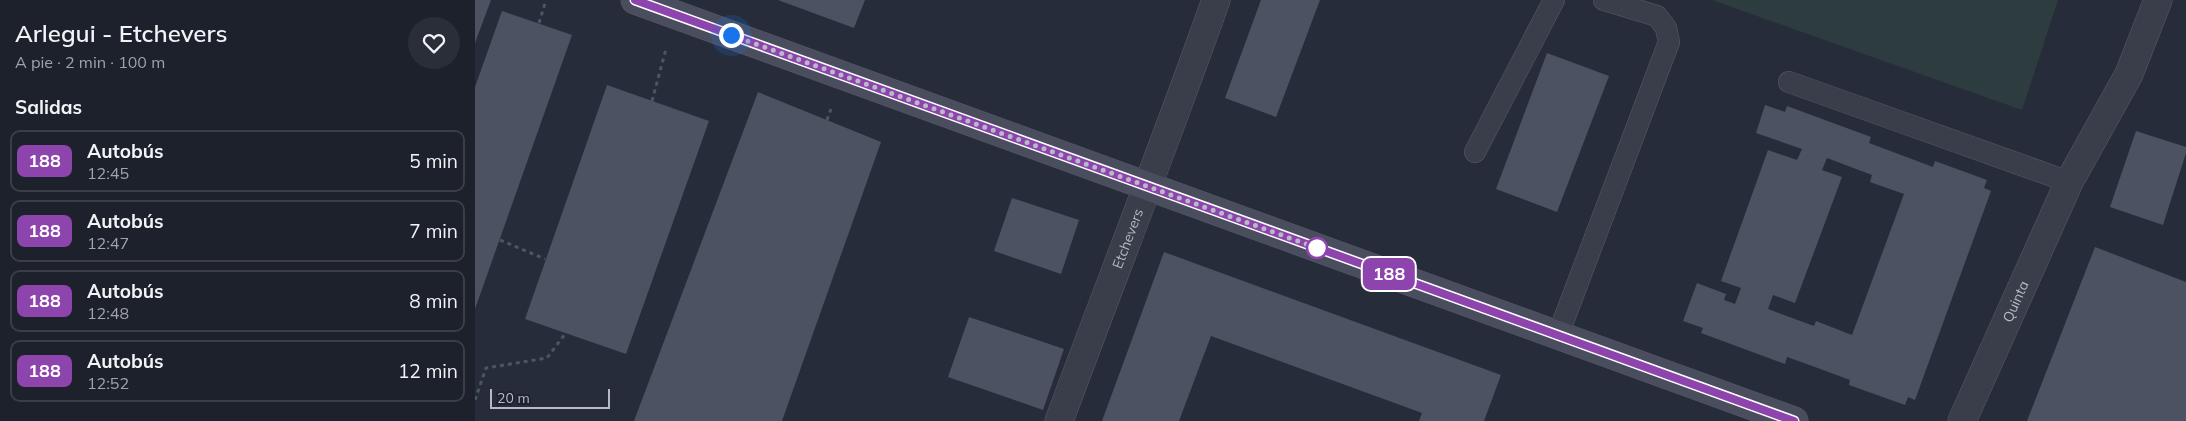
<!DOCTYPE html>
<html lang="es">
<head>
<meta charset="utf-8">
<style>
	body { margin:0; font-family:Mulish,sans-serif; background:#2a2e38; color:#f1f3f6; height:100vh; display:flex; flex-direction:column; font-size:19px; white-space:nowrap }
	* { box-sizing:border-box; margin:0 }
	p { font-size:16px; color:#a0a3a9 }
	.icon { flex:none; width:28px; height:28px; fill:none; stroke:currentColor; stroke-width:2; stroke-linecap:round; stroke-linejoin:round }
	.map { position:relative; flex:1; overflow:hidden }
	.panel { display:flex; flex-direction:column; background:#1d212c; width:475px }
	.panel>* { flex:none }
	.badge { padding:0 10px; border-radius:8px; font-size:18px; line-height:32px }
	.scale { position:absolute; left:15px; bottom:12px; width:120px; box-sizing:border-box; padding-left:5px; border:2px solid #b6b9c6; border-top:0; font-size:14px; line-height:18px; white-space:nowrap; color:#b6b9c6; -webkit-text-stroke:4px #1f2330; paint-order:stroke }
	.you { position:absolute; width:25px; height:25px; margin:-12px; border:4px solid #fff; border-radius:50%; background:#1a73e8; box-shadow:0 0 0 8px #1a73e833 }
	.map>.badge { position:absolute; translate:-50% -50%; box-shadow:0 0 0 2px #fff }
	h2 { padding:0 15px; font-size:19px; line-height:45px }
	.round { display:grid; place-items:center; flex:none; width:52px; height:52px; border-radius:26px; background:#2a2e38 }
	.summary { display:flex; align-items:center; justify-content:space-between; height:85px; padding:0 15px }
	h1 { font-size:24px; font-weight:600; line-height:38px }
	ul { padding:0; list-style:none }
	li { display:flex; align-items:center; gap:15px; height:62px; margin:0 10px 8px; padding:0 5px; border:2px solid #3b3e48; border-radius:10px }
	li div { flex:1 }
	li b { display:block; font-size:19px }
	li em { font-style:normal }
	li .badge { min-width:55px; font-weight:700; text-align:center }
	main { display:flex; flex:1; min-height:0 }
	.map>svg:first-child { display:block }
</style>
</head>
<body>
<main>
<section class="panel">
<div class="summary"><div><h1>Arlegui - Etchevers</h1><p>A pie · 2 min · 100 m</p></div><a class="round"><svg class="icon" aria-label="heart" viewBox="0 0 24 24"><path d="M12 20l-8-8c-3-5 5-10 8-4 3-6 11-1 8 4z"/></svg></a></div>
<h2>Salidas</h2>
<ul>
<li><span class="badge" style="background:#8e44ad;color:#fff">188</span><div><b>Autobús</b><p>12:45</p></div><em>5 min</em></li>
<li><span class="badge" style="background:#8e44ad;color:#fff">188</span><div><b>Autobús</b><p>12:47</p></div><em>7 min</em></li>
<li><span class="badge" style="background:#8e44ad;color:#fff">188</span><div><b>Autobús</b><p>12:48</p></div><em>8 min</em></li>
<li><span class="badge" style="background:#8e44ad;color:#fff">188</span><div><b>Autobús</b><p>12:52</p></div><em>12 min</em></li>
</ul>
</section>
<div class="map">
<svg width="1711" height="421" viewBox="0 0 1711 421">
	<rect width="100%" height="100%" fill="#272c3a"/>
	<!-- green -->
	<path fill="#2d3c3f" d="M 1237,0 L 1583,0 L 1547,110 Z"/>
	<!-- building -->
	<path fill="#4d5263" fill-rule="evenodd" d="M 0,0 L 16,0 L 0,43 Z
		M 303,0 L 390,0 L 379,28 Z
		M 786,0 L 845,0 L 801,117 L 750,98 Z
		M 27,11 L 97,35 L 0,309 L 0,87 Z
		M 1072,53 L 1134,76 L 1082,212 L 1021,189 Z
		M 132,85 L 234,121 L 151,354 L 50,319 Z
		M 283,92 L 406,142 L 307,421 L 159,421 Z
		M 1290,105 L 1310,112 L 1312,106 L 1396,137 L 1394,143 L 1458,167 L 1460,161 L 1512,180 L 1509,188 L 1516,191 L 1440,400 L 1433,397 L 1430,405 L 1374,385 L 1375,380 L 1329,363 L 1312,357 L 1310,364 L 1226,333 L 1228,328 L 1208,321 L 1222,283 L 1251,294 L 1249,300 L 1260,304 L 1266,288 L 1246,281 L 1293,150 L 1322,160 L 1327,149 L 1281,133 ZM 1352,158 L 1397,175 L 1395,182 L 1429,194 L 1377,335 L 1341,321 L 1339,326 L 1293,309 L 1298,295 L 1320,303 L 1367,177 L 1347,170 Z
		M 1661,131 L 1711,147 L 1711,153 L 1688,225 L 1635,207 Z
		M 537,198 L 604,220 L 586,274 L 519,251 Z
		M 1620,247 L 1711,282 L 1711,421 L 1552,421 Z
		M 689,252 L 1026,375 L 1009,421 L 944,421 L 947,413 L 736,336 L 704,421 L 627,421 Z
		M 494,317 L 589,349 L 568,410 L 473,377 Z"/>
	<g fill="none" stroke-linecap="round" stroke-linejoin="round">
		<defs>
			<path id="lane" d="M 1314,82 L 1594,182
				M 1000,152 L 1079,0
				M 1083,335 L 1194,42 L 1191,28 L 1182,16 L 1129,0"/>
			<g id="street">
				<path id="s1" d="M 584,421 C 636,281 691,141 741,0"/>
				<path id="s2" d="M 1487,421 L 1594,182 L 1654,74 L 1683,0"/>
			</g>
			<path id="secondary" d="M 160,0 L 1319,421"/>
		</defs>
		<!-- lane casing -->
		<use href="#lane" stroke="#585c69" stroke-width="22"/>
		<!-- street casing -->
		<use href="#street" stroke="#585c69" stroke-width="29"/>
		<!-- secondary casing -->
		<use href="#secondary" stroke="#585c69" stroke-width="29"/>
		<!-- path -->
		<path stroke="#4a575d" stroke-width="3" stroke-dasharray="4 4" stroke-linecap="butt" d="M 64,23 L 71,0
			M 177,101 L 191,49
			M 352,120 L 356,109
			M 25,240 L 70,259
			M 0,400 L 11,368 L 72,358 L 90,334"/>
		<!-- lane -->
		<use href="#lane" stroke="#3a3e4b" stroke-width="21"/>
		<!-- street -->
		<use href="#street" stroke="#3a3e4b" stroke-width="28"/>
		<!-- secondary -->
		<use href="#secondary" stroke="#494d5d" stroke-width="28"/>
	</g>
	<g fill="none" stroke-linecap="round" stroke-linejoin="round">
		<defs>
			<path id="line" d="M 160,0 L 1319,421"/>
		</defs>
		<!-- line casing -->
		<use href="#line" stroke="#fff" stroke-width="11"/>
		<!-- line -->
		<use href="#line" stroke="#8e44ad" stroke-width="8"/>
		<!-- walk -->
		<path stroke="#b6b9c6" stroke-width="5" stroke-dasharray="0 9" d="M 256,35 L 842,248"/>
	</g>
	<!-- markers -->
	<circle fill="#fff" stroke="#8e44ad" stroke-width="2.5" cx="842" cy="248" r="10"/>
	<g text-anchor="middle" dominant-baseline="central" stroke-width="4" stroke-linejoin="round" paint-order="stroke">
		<!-- street labels -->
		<g font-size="14" fill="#b6b9c6" stroke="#1f2330">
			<text stroke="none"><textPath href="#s1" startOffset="195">Etchevers</textPath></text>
			<text stroke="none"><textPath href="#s2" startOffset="131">Quinta</textPath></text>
		</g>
	</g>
</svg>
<div class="scale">20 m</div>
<div class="you" style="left:256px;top:35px"></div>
<b class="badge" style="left:914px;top:274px;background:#8e44ad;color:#fff">188</b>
</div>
</main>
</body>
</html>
